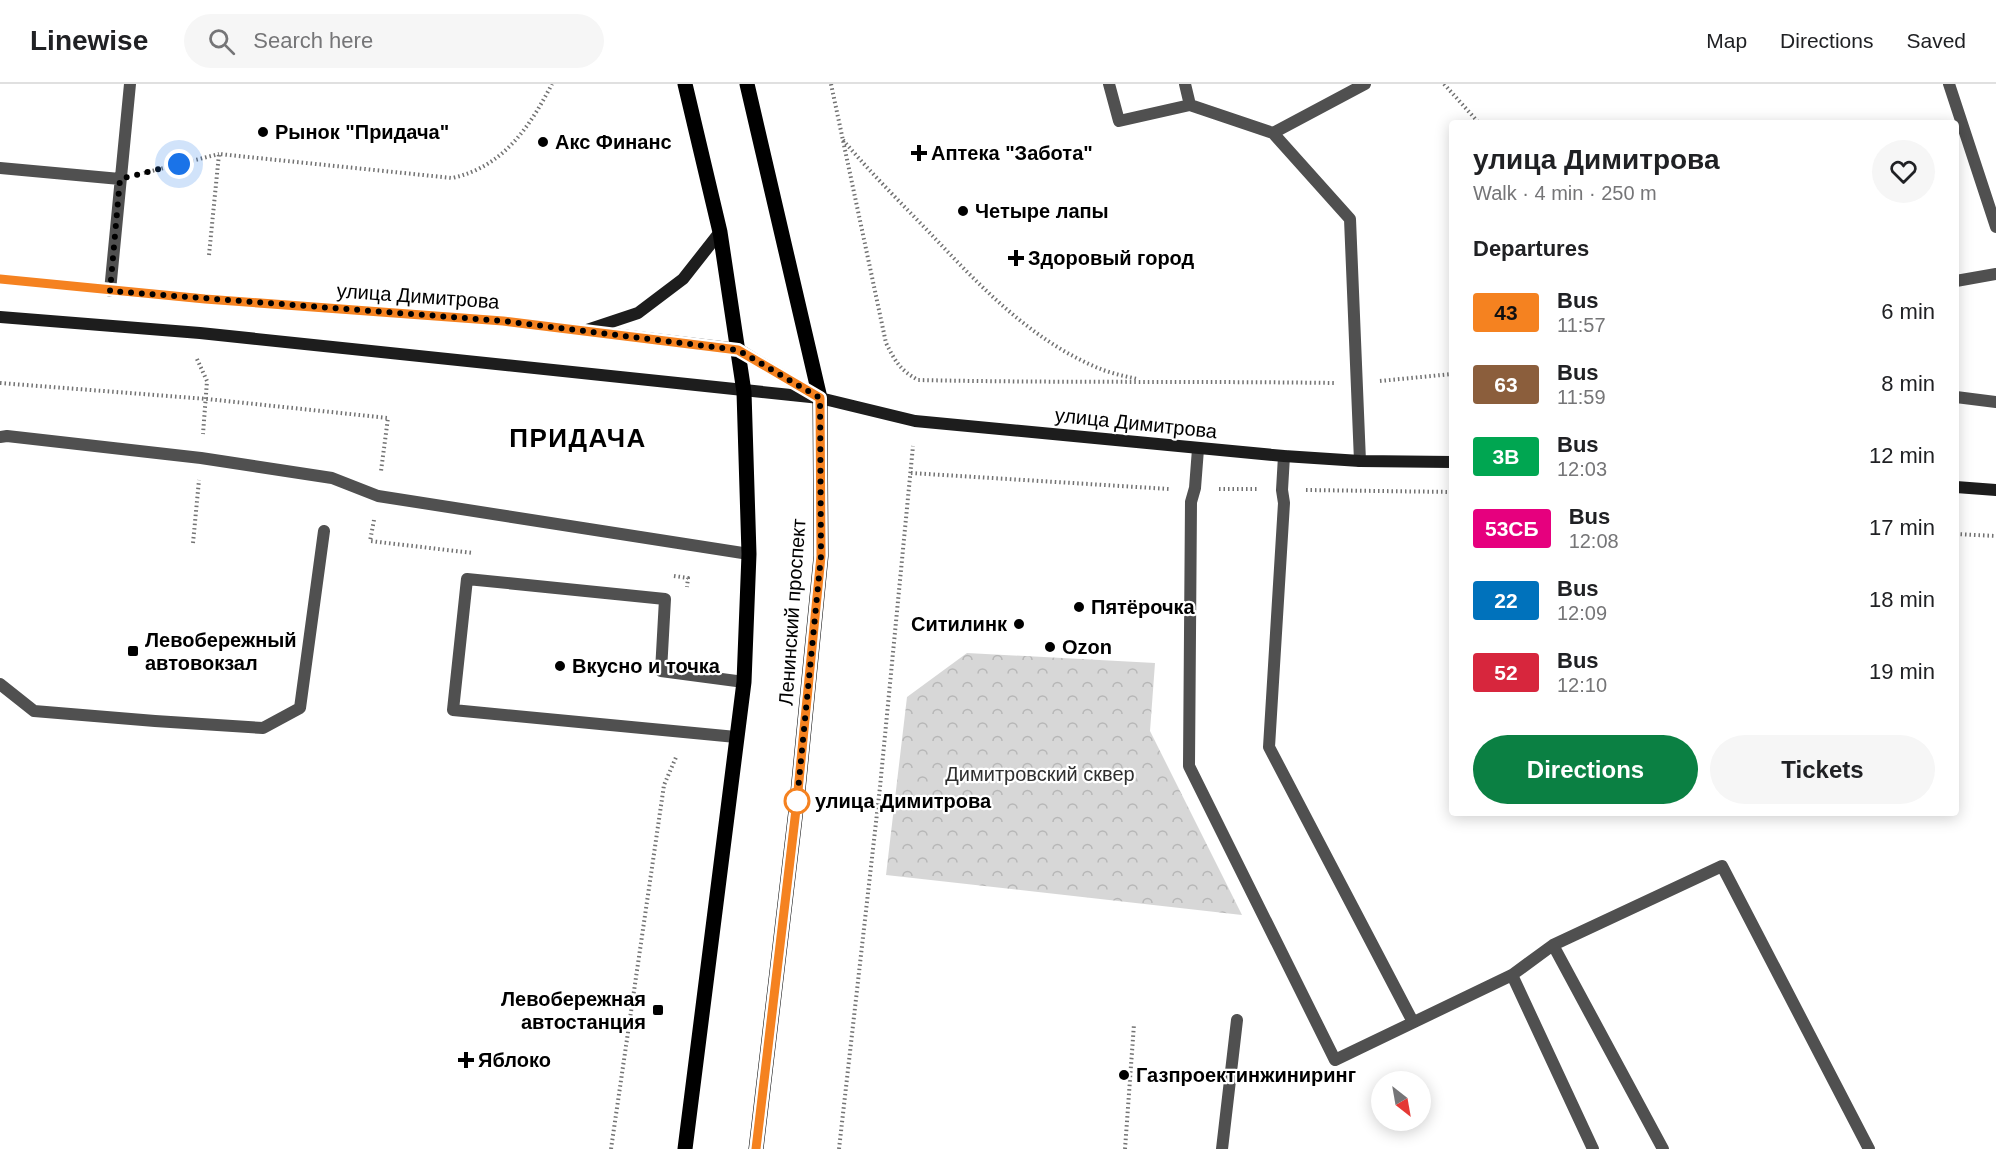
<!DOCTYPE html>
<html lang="en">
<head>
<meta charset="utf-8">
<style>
	body { margin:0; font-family:Arial,sans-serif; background:#f6f6f6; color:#202124; height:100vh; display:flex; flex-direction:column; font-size:22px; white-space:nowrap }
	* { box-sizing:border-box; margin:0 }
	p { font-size:20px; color:#757577 }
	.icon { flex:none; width:33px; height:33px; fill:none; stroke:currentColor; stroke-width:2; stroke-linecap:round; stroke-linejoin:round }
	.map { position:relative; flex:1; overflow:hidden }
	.sheet { position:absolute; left:1449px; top:36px; width:510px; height:696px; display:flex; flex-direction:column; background:#fff; border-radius:6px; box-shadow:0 3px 15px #0003 }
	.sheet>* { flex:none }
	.badge { padding:0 12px; border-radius:4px; font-size:21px; line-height:39px }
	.needle { width:39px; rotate:149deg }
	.tools { position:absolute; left:1371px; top:987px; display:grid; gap:12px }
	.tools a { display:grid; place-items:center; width:60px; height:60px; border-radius:50%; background:#fff; box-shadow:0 3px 15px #0003; font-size:30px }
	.you { position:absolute; width:30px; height:30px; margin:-15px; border:4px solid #fff; border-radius:50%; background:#1a73e8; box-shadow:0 0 0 9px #1a73e833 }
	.map>.badge { position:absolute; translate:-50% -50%; box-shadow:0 0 0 3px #fff }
	h2 { padding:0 24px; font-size:22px; line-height:54px }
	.round { display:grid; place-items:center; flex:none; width:63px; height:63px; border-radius:32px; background:#f6f6f6 }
	.headline { display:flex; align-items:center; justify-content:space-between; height:102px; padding:0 24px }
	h1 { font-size:28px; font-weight:700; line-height:45px }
	.primary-button { display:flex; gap:12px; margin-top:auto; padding:12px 24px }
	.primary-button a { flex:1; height:69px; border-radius:36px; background:#0b8043; color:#fff; font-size:24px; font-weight:700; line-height:69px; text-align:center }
	.primary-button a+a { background:#f6f6f6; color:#202124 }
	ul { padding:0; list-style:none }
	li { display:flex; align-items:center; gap:18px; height:72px; padding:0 24px }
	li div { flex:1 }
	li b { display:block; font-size:22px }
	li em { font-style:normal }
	li .badge { min-width:66px; font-weight:700; text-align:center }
	header { display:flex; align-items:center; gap:36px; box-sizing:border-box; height:84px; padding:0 30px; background:#fff; border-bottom:2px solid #e0e0e0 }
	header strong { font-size:28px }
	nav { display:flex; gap:33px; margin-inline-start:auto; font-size:21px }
	.search { width:420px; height:54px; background:#f6f6f6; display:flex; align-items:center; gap:15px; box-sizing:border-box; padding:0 21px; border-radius:33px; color:#757577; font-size:22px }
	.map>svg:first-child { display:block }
</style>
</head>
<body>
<header>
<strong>Linewise</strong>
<div class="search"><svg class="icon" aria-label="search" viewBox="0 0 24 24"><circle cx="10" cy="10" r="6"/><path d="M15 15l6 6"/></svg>Search here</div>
<nav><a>Map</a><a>Directions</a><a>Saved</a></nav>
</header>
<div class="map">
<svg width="1996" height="1065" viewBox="0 0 1996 1065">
	<defs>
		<pattern id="park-crowns" width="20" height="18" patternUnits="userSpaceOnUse" patternTransform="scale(1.5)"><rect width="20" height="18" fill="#d7d7d7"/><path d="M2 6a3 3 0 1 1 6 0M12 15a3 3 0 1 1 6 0" fill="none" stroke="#b7b7b7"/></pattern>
	</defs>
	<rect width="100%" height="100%" fill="#fff"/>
	<!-- park -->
	<path fill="url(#park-crowns)" d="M 967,569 L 1155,579 L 1150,647 L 1242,831 L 886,791 L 907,613 Z"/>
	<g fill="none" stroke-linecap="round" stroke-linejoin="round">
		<!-- path -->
		<path stroke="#727272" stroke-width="4" stroke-dasharray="1.5 3" stroke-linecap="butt" d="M 831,0 L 886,259 C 895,277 900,286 918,296 C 1056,299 1195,297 1334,299
			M 1444,0 L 1479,39
			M 843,56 C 870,88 899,117 928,147 C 978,200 1029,255 1098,284 C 1110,289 1124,292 1137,295
			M 144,89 L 219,70
			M 209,171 L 219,70 L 452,94 C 503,83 529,44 552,0
			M 197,275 L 207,297 L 203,350
			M 1380,297 L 1452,290
			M 0,299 L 207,315 L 388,334 L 381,387
			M 911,389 L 1169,405
			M 1219,405 L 1259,405
			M 1306,406 L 1452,408
			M 374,436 L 370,457 L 473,469
			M 1956,450 L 1996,452
			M 193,459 L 199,396
			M 674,492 L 688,494 L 687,503
			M 611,1065 L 664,701 L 677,671
			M 839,1065 L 880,703 L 913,362
			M 1125,1065 L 1134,940"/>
		<!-- lane -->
		<path stroke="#505050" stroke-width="12" d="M 1109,0 L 1119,37 L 1190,21 L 1273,49 L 1350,135 L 1360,377
			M 1185,0 L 1190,21
			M 1949,0 L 1996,143
			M 1273,49 L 1365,0
			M 0,84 L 120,95
			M 1956,197 L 1996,190
			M 110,207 L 130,0
			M 1956,313 L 1996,318
			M 0,353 L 7,352 L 201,374 L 332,394 L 378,412 L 749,470
			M 1198,365 L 1195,404 L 1191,418 L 1189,682 L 1335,976 L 1512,891 L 1553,861 L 1722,782 L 1869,1065
			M 1284,372 L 1282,406 L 1284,419 L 1269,663 L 1413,938
			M 0,600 L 34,627 L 155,637 L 263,644 L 300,624 L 324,447
			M 736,653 L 453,626 L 467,495 L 665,515 L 661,587 L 744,598
			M 1553,861 L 1663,1065
			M 1512,891 L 1593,1065
			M 1222,1065 L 1237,936"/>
		<!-- secondary -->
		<path stroke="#1d1d1d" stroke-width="12" d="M 0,195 L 205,215 L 503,237 L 738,265 L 816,312
			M 0,233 L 200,249 L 820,314 L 915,337 L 1284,372 L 1360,377 L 1452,378
			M 587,246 L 638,229 L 683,195 L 720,148
			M 1956,403 L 1996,406"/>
		<!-- primary -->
		<path stroke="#000" stroke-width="15" d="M 685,0 L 720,148 L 744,308 L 749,470 L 744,598 L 685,1065
			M 747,0 L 820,314 L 821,472 L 797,717 L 756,1065"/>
	</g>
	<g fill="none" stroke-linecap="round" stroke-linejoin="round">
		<defs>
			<path id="line" d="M 0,195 L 205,215 L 503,237 L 738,266 L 820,314 L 821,472 L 797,717 L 756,1065"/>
		</defs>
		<!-- line casing -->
		<use href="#line" stroke="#fff" stroke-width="14"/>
		<!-- line -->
		<use href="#line" stroke="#f58220" stroke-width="9"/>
		<!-- walk -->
		<path stroke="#000" stroke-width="6" stroke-dasharray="0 10.8" d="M 179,80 L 120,95 L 110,207 L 503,237 L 738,266 L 820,314 L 821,472 L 797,717"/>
	</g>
	<!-- markers -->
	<g fill="#000" stroke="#fff" stroke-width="2">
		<circle cx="263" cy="48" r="6"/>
		<circle cx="543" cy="58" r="6"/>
		<path d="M916 60h6v6h6v6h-6v6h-6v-6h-6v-6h6z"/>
		<circle cx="963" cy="127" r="6"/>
		<path d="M1013 165h6v6h6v6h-6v6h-6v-6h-6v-6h6z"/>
		<circle cx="1079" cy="523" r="6"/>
		<circle cx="1019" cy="540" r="6"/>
		<circle cx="1050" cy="563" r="6"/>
		<rect x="127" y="561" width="12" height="12" rx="3"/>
		<circle cx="560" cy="582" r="6"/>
		<rect x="652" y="920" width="12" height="12" rx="3"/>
		<path d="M463 967h6v6h6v6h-6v6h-6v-6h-6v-6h6z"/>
		<circle cx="1124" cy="991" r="6"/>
	</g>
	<circle fill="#fff" stroke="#f58220" stroke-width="3" cx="797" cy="717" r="12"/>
	<g text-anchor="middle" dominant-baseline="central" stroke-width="4.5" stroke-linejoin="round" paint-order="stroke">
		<!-- poi labels -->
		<g font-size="20" font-weight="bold" fill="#000" stroke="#fff" text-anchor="start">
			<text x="275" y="48">Рынок "Придача"</text>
			<text x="555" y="58">Акс Финанс</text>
			<text x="931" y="69">Аптека "Забота"</text>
			<text x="975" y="127">Четыре лапы</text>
			<text x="1028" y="174">Здоровый город</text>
			<text x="1091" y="523">Пятёрочка</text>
			<text x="1007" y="540" text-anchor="end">Ситилинк</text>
			<text x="145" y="556">Левобережный<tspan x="145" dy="23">автовокзал</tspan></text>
			<text x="1062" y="563">Ozon</text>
			<text x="572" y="582">Вкусно и точка</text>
			<text x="646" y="915" text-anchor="end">Левобережная<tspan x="646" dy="23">автостанция</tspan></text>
			<text x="478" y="976">Яблоко</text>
			<text x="1136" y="991">Газпроектинжиниринг</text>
		</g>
		<!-- street labels -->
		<g font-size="20" fill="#000" stroke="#fff">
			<text transform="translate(418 212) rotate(4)">улица Димитрова</text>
			<text transform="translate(1136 339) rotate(6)">улица Димитрова</text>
			<text transform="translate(792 528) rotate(-86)">Ленинский проспект</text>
		</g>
		<!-- park labels -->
		<g font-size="20" fill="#2e2e2e" stroke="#fff">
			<text x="1040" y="690">Димитровский сквер</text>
		</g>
		<!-- stop labels -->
		<g font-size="20" font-weight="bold" fill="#000" stroke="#fff" text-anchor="start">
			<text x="815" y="717">улица Димитрова</text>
		</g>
		<!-- district labels -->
		<g font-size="26" font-weight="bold" letter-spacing="1.5" fill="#000" stroke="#fff">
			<text x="578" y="354">ПРИДАЧА</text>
		</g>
	</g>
</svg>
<div class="tools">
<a><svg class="needle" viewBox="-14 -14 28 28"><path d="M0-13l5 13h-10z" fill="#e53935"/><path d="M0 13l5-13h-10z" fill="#757577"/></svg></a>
</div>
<div class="you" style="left:179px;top:80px"></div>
<section class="sheet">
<div class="headline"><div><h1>улица Димитрова</h1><p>Walk · 4 min · 250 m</p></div><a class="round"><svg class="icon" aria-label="heart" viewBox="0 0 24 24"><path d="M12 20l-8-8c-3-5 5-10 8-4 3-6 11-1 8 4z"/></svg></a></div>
<h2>Departures</h2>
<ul>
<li><span class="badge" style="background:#f58220;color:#111">43</span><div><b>Bus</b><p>11:57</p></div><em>6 min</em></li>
<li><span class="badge" style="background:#8b5e3c;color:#fff">63</span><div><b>Bus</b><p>11:59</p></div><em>8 min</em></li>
<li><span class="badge" style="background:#00a651;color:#fff">3В</span><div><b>Bus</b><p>12:03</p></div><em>12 min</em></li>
<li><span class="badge" style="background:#e6007e;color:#fff">53СБ</span><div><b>Bus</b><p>12:08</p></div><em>17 min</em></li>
<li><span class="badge" style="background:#0072bc;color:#fff">22</span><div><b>Bus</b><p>12:09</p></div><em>18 min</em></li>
<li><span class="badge" style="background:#d7263d;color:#fff">52</span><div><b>Bus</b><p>12:10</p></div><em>19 min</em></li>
</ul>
<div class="primary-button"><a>Directions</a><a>Tickets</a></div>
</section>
</div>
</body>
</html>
